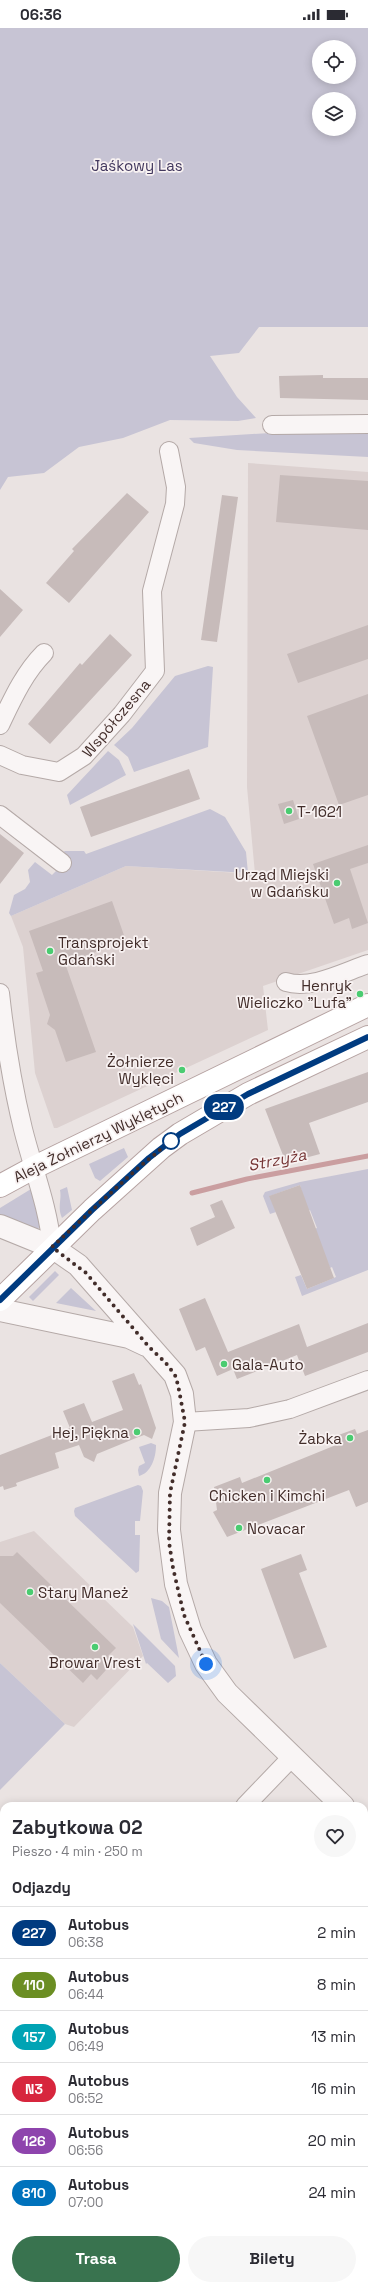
<!DOCTYPE html>
<html lang="pl">
<head>
<meta charset="utf-8">
<style>
	body { margin:0; font-family:"Space Grotesk",sans-serif; background:#f7f7f7; color:#2b2b33; height:100vh; display:flex; flex-direction:column; font-size:15px; white-space:nowrap }
	* { box-sizing:border-box; margin:0 }
	p { font-size:13px; color:#7c7c81 }
	.icon { flex:none; width:22px; height:22px; fill:none; stroke:currentColor; stroke-width:2; stroke-linecap:round; stroke-linejoin:round }
	.map { position:relative; flex:1; overflow:hidden }
	.sheet { position:absolute; left:0px; top:1774px; width:368px; height:488px; display:flex; flex-direction:column; background:#fff; border-radius:12px 12px 0 0; box-shadow:0 2px 10px #0003 }
	.sheet>* { flex:none }
	.badge { padding:0 8px; border-radius:13px; font-size:14px; line-height:26px }
	.controls { position:absolute; left:312px; top:12px; display:grid; gap:8px }
	.controls a { display:grid; place-items:center; width:44px; height:44px; border-radius:50%; background:#fff; box-shadow:0 2px 10px #0003; font-size:20px }
	.you { position:absolute; width:20px; height:20px; margin:-10px; border:3px solid #fff; border-radius:50%; background:#1a73e8; box-shadow:0 0 0 6px #1a73e833 }
	.map>.badge { position:absolute; translate:-50% -50%; box-shadow:0 0 0 2px #fff }
	h2 { padding:0 12px; font-size:15px; line-height:36px }
	.round { display:grid; place-items:center; flex:none; width:42px; height:42px; border-radius:21px; background:#f7f7f7 }
	.summary { display:flex; align-items:center; justify-content:space-between; height:68px; padding:0 12px }
	h1 { font-size:19px; font-weight:700; line-height:30px }
	.cta { display:flex; gap:8px; margin-top:auto; padding:8px 12px }
	.cta a { flex:1; height:46px; border-radius:24px; background:#39734f; color:#fff; font-size:16px; font-weight:700; line-height:46px; text-align:center }
	.cta a+a { background:#f7f7f7; color:#2b2b33 }
	ul { padding:0; list-style:none }
	li { display:flex; align-items:center; gap:12px; height:52px; padding:0 12px; border-top:1px solid #e1e1e2 }
	li div { flex:1 }
	li b { display:block; font-size:15px }
	li em { font-style:normal }
	li .badge { min-width:44px; font-weight:700; text-align:center }
	.status { display:flex; justify-content:space-between; align-items:center; height:28px; padding:0 20px; background:#fff; direction:ltr }
	.status svg { height:11px; fill:currentColor }
	.map>svg:first-child { display:block }
</style>
</head>
<body>
<div class="status"><b>06:36</b><svg viewBox="0 0 49 12"><path d="M0 12V9h3v3zM5 12V6h3v6zM10 12V3h3v9zM15 12V0h3v12zM26 1h20v11H26zM47 4h2v5h-2z"/></svg></div>
<div class="map">
<svg width="368" height="2262" viewBox="0 0 368 2262">
	<rect width="100%" height="100%" fill="#eae3e2"/>
	<!-- built -->
	<path fill="#dcd1d0" d="M 248,435 L 368,444 L 368,922 L 263,958 L 268,1002 L 57,1100 L 54,1100 L 35,1045 L 23,919 L 11,888 L 126,838 L 255,846 L 247,759 Z
		M 34,1503 L 133,1599 L 143,1628 L 74,1699 L 65,1696 L 0,1635 L 0,1514 Z"/>
	<!-- green -->
	<path fill="#c7c4d4" fill-rule="evenodd" d="M 0,0 L 368,0 L 368,299 L 259,299 L 239,325 L 210,328 L 237,369 L 256,390 L 238,393 L 170,392 L 123,410 L 79,419 L 44,445 L 8,449 L 0,462 ZM 319,19 L 349,19 L 349,49 L 319,49 ZM 319,71 L 349,71 L 349,101 L 319,101 Z
		M 270,405 L 368,405 L 368,429 L 237,422 L 194,415 L 189,410 Z
		M 208,638 L 213,639 L 208,719 L 134,744 L 128,729 L 114,717 L 132,700 L 175,648 Z
		M 108,723 L 119,732 L 126,747 L 70,777 L 67,767 C 80,753 94,738 108,723 Z
		M 210,781 L 225,789 L 246,824 L 248,845 L 126,838 L 11,888 L 9,885 L 14,867 L 25,861 L 30,854 L 28,842 L 35,834 L 52,847 L 68,831 L 64,823 L 84,823 L 86,826 Z
		M 124,1120 L 128,1129 L 100,1153 L 95,1150 L 89,1136 Z
		M 368,1141 L 368,1242 L 302,1268 L 295,1249 L 301,1247 L 307,1261 L 336,1249 L 332,1239 L 330,1240 L 314,1201 L 317,1200 L 310,1182 L 307,1184 L 300,1157 L 270,1168 L 276,1184 L 270,1186 L 263,1168 L 265,1164 L 300,1154 Z
		M 67,1159 L 72,1182 L 62,1190 C 57,1179 62,1172 60,1162 Z
		M 31,1161 L 41,1193 L 38,1202 L 0,1186 L 0,1180 Z
		M 55,1243 L 59,1247 L 33,1273 L 29,1269 Z
		M 71,1260 L 96,1283 L 56,1275 Z
		M 151,1415 L 156,1417 C 156,1430 151,1445 139,1448 L 138,1442 L 139,1438 L 145,1435 L 139,1419 Z
		M 138,1457 L 141,1458 L 143,1463 L 140,1493 L 135,1493 L 135,1507 L 140,1507 L 139,1543 L 136,1545 L 75,1488 L 74,1483 L 75,1480 Z
		M 151,1570 L 162,1573 L 169,1579 L 179,1630 L 161,1611 Z
		M 133,1596 L 175,1638 L 176,1648 L 168,1655 L 147,1635 L 146,1636 Z
		M 0,1635 L 65,1696 L 0,1762 Z"/>
	<g fill="none" stroke-linecap="round" stroke-linejoin="round">
		<!-- stream -->
		<path stroke="#ca9ea0" stroke-width="5" d="M 192,1165 L 247,1151 L 368,1128"/>
	</g>
	<!-- building -->
	<path fill="#c7bbba" d="M 323,347 L 323,350 L 368,350 L 368,372 L 280,370 L 279,348 Z
		M 280,447 L 368,453 L 368,502 L 276,494 Z
		M 127,465 L 149,484 L 69,575 L 46,555 L 74,523 L 72,521 Z
		M 222,467 L 238,469 L 217,614 L 201,612 Z
		M 0,561 L 23,582 L 0,609 Z
		M 368,597 L 368,631 L 298,655 L 287,626 Z
		M 110,606 L 132,627 L 50,716 L 28,696 L 80,635 L 82,637 Z
		M 368,666 L 368,767 L 339,777 L 307,688 Z
		M 189,741 L 200,771 L 91,809 L 80,779 Z
		M 293,772 L 299,791 L 284,796 L 278,776 Z
		M 0,806 L 24,825 L 0,856 Z
		M 368,817 L 368,835 L 350,841 L 368,895 L 352,901 L 349,890 L 334,896 L 313,836 Z
		M 112,873 L 126,913 L 65,935 L 96,1024 L 66,1034 L 55,1002 L 47,996 L 50,987 L 36,945 L 43,943 L 29,903 Z
		M 368,1044 L 368,1074 L 309,1095 L 320,1126 L 286,1135 L 265,1081 Z
		M 300,1157 L 334,1250 L 307,1261 L 269,1168 Z
		M 222,1172 L 235,1200 L 197,1218 L 190,1200 L 215,1189 L 210,1177 Z
		M 205,1270 L 228,1324 L 299,1296 L 307,1319 L 368,1295 L 368,1324 L 305,1348 L 297,1327 L 237,1351 L 233,1341 L 217,1348 L 205,1319 L 196,1323 L 179,1281 Z
		M 134,1345 L 139,1357 L 141,1356 L 156,1400 L 152,1411 L 144,1407 L 136,1410 L 97,1426 L 94,1434 L 84,1429 L 79,1417 L 55,1425 L 59,1440 L 16,1455 L 17,1458 L 4,1462 L 3,1458 L 0,1459 L 0,1427 L 70,1400 L 63,1383 L 84,1375 L 92,1394 L 123,1382 L 112,1353 Z
		M 355,1401 L 357,1406 L 368,1402 L 368,1474 L 356,1479 L 349,1462 L 227,1509 L 213,1484 L 217,1482 L 214,1459 L 240,1449 L 242,1455 L 336,1417 L 333,1409 Z
		M 17,1524 L 116,1620 L 108,1628 L 114,1633 L 97,1652 L 91,1646 L 83,1655 L 0,1575 L 0,1528 L 13,1528 Z
		M 301,1526 L 307,1542 L 299,1545 L 327,1619 L 294,1631 L 261,1541 Z"/>
	<g fill="none" stroke-linecap="round" stroke-linejoin="round">
		<defs>
			<path id="pedestrian" d="M 364,1964 L 368,1960
				M 82,2262 L 86,2258"/>
			<path id="minor" d="M 272,397 L 368,396
				M 0,697 C 12,672 24,645 44,625
				M 0,727 L 22,737 L 59,744 L 84,728 L 122,686 L 155,643 L 152,563 L 175,476 L 176,459 L 169,423
				M 0,787 L 62,835
				M 286,954 C 311,962 344,944 368,936
				M 0,965 C 5,1011 12,1056 23,1101 C 33,1141 48,1178 52,1219
				M 185,1394 L 249,1390 L 290,1381 L 368,1352
				M 245,1778 L 292,1729
				M 0,2023 L 4,2019
				M 0,2046 L 4,2042
				M 0,2234 L 4,2238
				M 25,2258 L 30,2262"/>
			<path id="tertiary" d="M 0,1198 L 52,1219 L 78,1237 L 175,1347 L 182,1366 L 185,1394 L 170,1465 L 169,1502 L 176,1556 L 190,1602 L 206,1636 L 227,1665 L 343,1778
				M 0,1282 L 129,1309 L 146,1317
				M 364,1798 L 368,1801"/>
			<path id="primary" d="M 0,1158 L 35,1139 L 368,977
				M 0,1272 L 92,1182 L 161,1120 L 180,1106 L 248,1066 L 368,1009"/>
		</defs>
		<!-- pedestrian casing -->
		<use href="#pedestrian" stroke="#b4a9a7" stroke-width="15"/>
		<!-- minor casing -->
		<use href="#minor" stroke="#b4a9a7" stroke-width="20"/>
		<!-- tertiary casing -->
		<use href="#tertiary" stroke="#b4a9a7" stroke-width="24"/>
		<!-- primary casing -->
		<use href="#primary" stroke="#b6a3a2" stroke-width="24"/>
		<!-- pedestrian -->
		<use href="#pedestrian" stroke="#f9f5f5" stroke-width="13"/>
		<!-- minor -->
		<use href="#minor" stroke="#f9f5f5" stroke-width="18"/>
		<!-- tertiary -->
		<use href="#tertiary" stroke="#f9f5f5" stroke-width="22"/>
		<!-- primary -->
		<use href="#primary" stroke="#fff" stroke-width="22"/>
	</g>
	<g fill="none" stroke-linecap="round" stroke-linejoin="round">
		<defs>
			<path id="line" d="M 0,1272 L 92,1182 L 149,1130 L 180,1106 L 248,1066 L 368,1009"/>
		</defs>
		<!-- line casing -->
		<use href="#line" stroke="#fff" stroke-width="9"/>
		<!-- line -->
		<use href="#line" stroke="#003b80" stroke-width="6"/>
		<!-- walk -->
		<path stroke="#422d2a" stroke-width="4" stroke-dasharray="0 7.2" d="M 171,1113 L 138,1140 L 52,1219 L 86,1245 L 149,1319 L 165,1334 L 175,1347 L 178,1357 L 185,1394 L 170,1465 L 169,1514 L 173,1540 L 184,1587 L 206,1636"/>
	</g>
	<!-- markers -->
	<g fill="#4acc71" stroke="#f8f2f2" stroke-width="1.5">
		<circle cx="289" cy="783" r="4"/>
		<circle cx="337" cy="855" r="4"/>
		<circle cx="50" cy="923" r="4"/>
		<circle cx="360" cy="966" r="4"/>
		<circle cx="182" cy="1042" r="4"/>
		<circle cx="224" cy="1336" r="4"/>
		<circle cx="137" cy="1404" r="4"/>
		<circle cx="350" cy="1410" r="4"/>
		<circle cx="267" cy="1452" r="4"/>
		<circle cx="239" cy="1500" r="4"/>
		<circle cx="30" cy="1564" r="4"/>
		<circle cx="95" cy="1619" r="4"/>
	</g>
	<circle fill="#fff" stroke="#003b80" stroke-width="2" cx="171" cy="1113" r="8"/>
	<g text-anchor="middle" dominant-baseline="central" stroke-width="3.5" stroke-linejoin="round" paint-order="stroke">
		<!-- park labels -->
		<g font-size="15" fill="#42385e" stroke="#f8f2f2">
			<text x="137" y="137">Jaśkowy Las</text>
		</g>
		<!-- street labels -->
		<g font-size="15" fill="#422d2a" stroke="#f8f2f2">
			<text transform="translate(116 690) rotate(-50)">Współczesna</text>
			<text transform="translate(98 1109) rotate(-26)">Aleja Żołnierzy Wyklętych</text>
		</g>
		<!-- poi labels -->
		<g font-size="15" fill="#422d2a" stroke="#f8f2f2" text-anchor="start">
			<text x="297" y="783">T-1621</text>
			<text x="329" y="846" text-anchor="end">Urząd Miejski<tspan x="329" dy="17">w Gdańsku</tspan></text>
			<text x="58" y="914">Transprojekt<tspan x="58" dy="17">Gdański</tspan></text>
			<text x="352" y="957" text-anchor="end">Henryk<tspan x="352" dy="17">Wieliczko "Lufa"</tspan></text>
			<text x="174" y="1033" text-anchor="end">Żołnierze<tspan x="174" dy="17">Wyklęci</tspan></text>
			<text x="232" y="1336">Gala-Auto</text>
			<text x="129" y="1404" text-anchor="end">Hej, Piękna</text>
			<text x="342" y="1410" text-anchor="end">Żabka</text>
			<text x="267" y="1467" text-anchor="middle">Chicken i Kimchi</text>
			<text x="247" y="1500">Novacar</text>
			<text x="38" y="1564">Stary Maneż</text>
			<text x="95" y="1634" text-anchor="middle">Browar Vrest</text>
		</g>
		<!-- water labels -->
		<g font-size="16" font-style="italic" fill="#763535" stroke="#f8f2f2">
			<text transform="translate(277 1132) rotate(-11)">Strzyża</text>
		</g>
	</g>
</svg>
<div class="controls">
<a><svg class="icon" aria-label="locate" viewBox="0 0 24 24"><circle cx="12" cy="12" r="6"/><path d="M12 2v4M12 18v4M2 12h4M18 12h4"/></svg></a>
<a><svg class="icon" aria-label="layers" viewBox="0 0 24 24"><path d="M12 4l9 5-9 5-9-5zM3 14l9 5 9-5"/></svg></a>
</div>
<div class="you" style="left:206px;top:1636px"></div>
<b class="badge" style="left:224px;top:1079px;background:#003b80;color:#fff">227</b>
<section class="sheet">
<div class="summary"><div><h1>Zabytkowa 02</h1><p>Pieszo · 4 min · 250 m</p></div><a class="round"><svg class="icon" aria-label="heart" viewBox="0 0 24 24"><path d="M12 20l-8-8c-3-5 5-10 8-4 3-6 11-1 8 4z"/></svg></a></div>
<h2>Odjazdy</h2>
<ul>
<li><span class="badge" style="background:#003b80;color:#fff">227</span><div><b>Autobus</b><p>06:38</p></div><em>2 min</em></li>
<li><span class="badge" style="background:#6b8e23;color:#fff">110</span><div><b>Autobus</b><p>06:44</p></div><em>8 min</em></li>
<li><span class="badge" style="background:#00a3b4;color:#fff">157</span><div><b>Autobus</b><p>06:49</p></div><em>13 min</em></li>
<li><span class="badge" style="background:#d7263d;color:#fff">N3</span><div><b>Autobus</b><p>06:52</p></div><em>16 min</em></li>
<li><span class="badge" style="background:#8e44ad;color:#fff">126</span><div><b>Autobus</b><p>06:56</p></div><em>20 min</em></li>
<li><span class="badge" style="background:#0072bc;color:#fff">810</span><div><b>Autobus</b><p>07:00</p></div><em>24 min</em></li>
</ul>
<div class="cta"><a>Trasa</a><a>Bilety</a></div>
</section>
</div>
</body>
</html>
